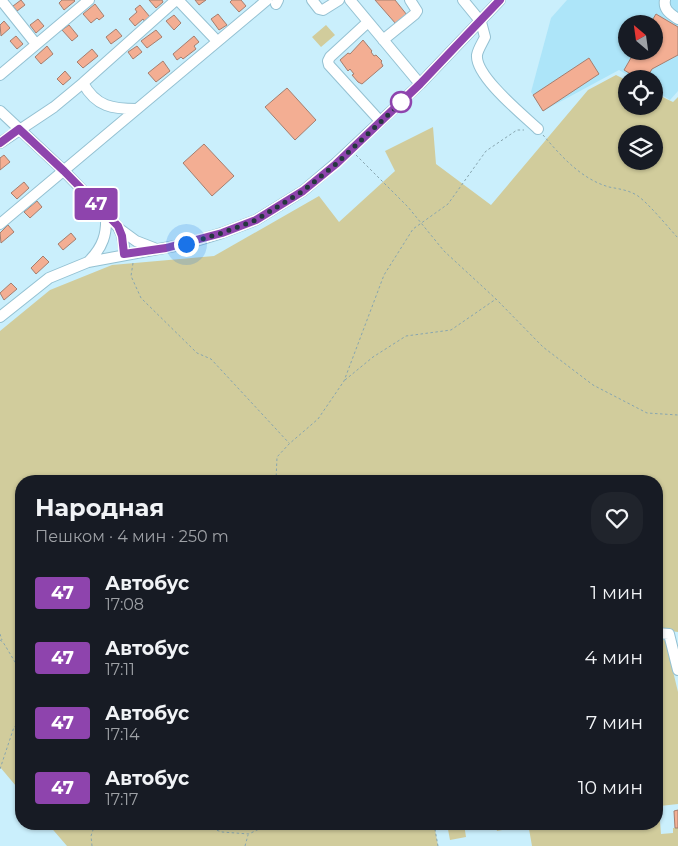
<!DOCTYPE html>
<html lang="ru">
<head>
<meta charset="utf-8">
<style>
	body { margin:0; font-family:Montserrat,sans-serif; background:#20242c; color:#f1f3f6; height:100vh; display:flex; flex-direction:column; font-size:19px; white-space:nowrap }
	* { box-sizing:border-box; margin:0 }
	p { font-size:16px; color:#9ea1a6 }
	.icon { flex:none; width:28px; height:28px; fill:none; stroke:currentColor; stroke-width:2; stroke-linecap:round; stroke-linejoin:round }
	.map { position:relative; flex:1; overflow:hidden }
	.details { position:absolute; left:15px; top:475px; width:648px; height:355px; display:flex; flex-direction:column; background:#171b24; border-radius:20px; box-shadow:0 1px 4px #0004 }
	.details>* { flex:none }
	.badge { padding:0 10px; border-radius:4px; font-size:18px; line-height:32px }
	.needle { width:32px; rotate:331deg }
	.fabs { position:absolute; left:618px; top:15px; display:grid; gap:10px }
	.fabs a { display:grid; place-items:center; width:45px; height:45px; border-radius:50%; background:#171b24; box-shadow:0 1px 4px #0004; font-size:25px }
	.you { position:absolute; width:25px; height:25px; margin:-12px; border:4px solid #fff; border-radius:50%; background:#1a73e8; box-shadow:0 0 0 8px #1a73e833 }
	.map>.badge { position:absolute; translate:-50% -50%; box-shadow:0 0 0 2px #fff }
	.round { display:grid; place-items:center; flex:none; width:52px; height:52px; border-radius:20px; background:#20242c }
	.headline { display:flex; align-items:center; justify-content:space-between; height:85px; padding:0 20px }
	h1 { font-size:24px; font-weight:700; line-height:38px }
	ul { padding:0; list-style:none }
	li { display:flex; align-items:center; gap:15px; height:65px; padding:0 20px }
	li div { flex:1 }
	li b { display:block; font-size:19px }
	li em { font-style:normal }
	li .badge { min-width:55px; font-weight:700; text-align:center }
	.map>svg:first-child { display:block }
</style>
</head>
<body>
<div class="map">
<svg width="678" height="846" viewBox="0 0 678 846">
	<rect width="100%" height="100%" fill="#caeffc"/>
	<!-- built -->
	<path fill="#ade5f9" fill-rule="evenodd" d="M 567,0 L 678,0 L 678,91 L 670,100 L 654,90 L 654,79 L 634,79 L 619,70 L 543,111 L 531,92 L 551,18 ZM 626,24 L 654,24 L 654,51 L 626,51 Z"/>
	<!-- green -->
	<path fill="#d1cc9c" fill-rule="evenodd" d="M 326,25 L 335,35 L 321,47 L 312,37 Z
		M 616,75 L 626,80 L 626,106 L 654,106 L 654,93 L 673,102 L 678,97 L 678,632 L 656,629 L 656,481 L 21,481 L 21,792 L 0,767 L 0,331 L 50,290 L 112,265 L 214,256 L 319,196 L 339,222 L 395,171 L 385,151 L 433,127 L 436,164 L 491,205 L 588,90 ZM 626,134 L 654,134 L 654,161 L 626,161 Z
		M 656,638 L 663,639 L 666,642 L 678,692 L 678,804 L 660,806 L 660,817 L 656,817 Z
		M 656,821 L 660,821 L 661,834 L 673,833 L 673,828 L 678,828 L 678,846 L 532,846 L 529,829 L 613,824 L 656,824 Z
		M 48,824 L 434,824 L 438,846 L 67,846 Z
		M 447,824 L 464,824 L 466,837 L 450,840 Z
		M 495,824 L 512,824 L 513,828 L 497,831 Z"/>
	<!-- building -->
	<path fill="#f3ae93" stroke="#a57e6f" d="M 21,0 L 25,5 L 17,11 L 13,6 Z
		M 62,0 L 74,0 L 75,1 L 64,10 L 59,3 Z
		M 149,0 L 162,0 L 163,2 L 156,8 Z
		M 195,0 L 206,0 L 199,5 Z
		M 232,0 L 241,0 L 246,6 L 239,12 L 230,2 Z
		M 375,0 L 395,0 L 407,15 L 396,24 Z
		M 95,4 L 104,16 L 99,20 L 97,18 L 91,23 L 83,14 Z
		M 140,5 L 150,17 L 145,22 L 143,19 L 135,26 L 129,19 L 137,12 L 135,9 Z
		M 218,14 L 227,25 L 219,30 L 211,19 Z
		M 656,14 L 678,27 L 678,55 L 652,69 L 646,79 L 639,79 L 624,70 L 635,51 L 654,51 L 654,24 L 650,24 Z
		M 174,15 L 181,23 L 174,30 L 166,21 Z
		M 38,19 L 44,26 L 36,33 L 30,25 Z
		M 4,21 L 10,28 L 1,36 L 0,25 Z
		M 69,25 L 78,36 L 72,41 L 62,30 Z
		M 116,29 L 122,36 L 111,44 L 106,37 Z
		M 156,30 L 162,37 L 147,48 L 141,41 Z
		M 16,36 L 23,44 L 17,49 L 10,41 Z
		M 194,36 L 199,42 L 194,46 L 196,49 L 183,59 L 181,57 L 177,60 L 173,54 Z
		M 363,40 L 372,51 L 371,52 L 374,56 L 376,55 L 382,61 L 381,62 L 383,66 L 362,84 L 358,82 L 352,75 L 354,74 L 350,69 L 348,71 L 340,60 L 348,53 L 350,54 Z
		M 47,46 L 53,54 L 41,64 L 35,57 Z
		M 137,46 L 142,52 L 133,59 L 128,52 Z
		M 92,49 L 98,56 L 83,68 L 77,62 Z
		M 589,58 L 599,74 L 543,111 L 533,95 Z
		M 163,61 L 170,71 L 156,82 L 148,73 Z
		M 65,71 L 71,78 L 63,85 L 57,79 Z
		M 287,88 L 316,120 L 295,140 L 265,107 Z
		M 204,144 L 234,176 L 212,196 L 183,163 Z
		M 4,155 L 10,162 L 0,170 L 0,158 Z
		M 24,182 L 29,188 L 17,199 L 11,193 Z
		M 37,201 L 42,207 L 30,218 L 24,212 Z
		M 8,225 L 14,232 L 1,243 L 0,233 Z
		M 71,233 L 76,239 L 63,250 L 58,244 Z
		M 43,256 L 49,262 L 36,274 L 31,268 Z
		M 11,283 L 17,289 L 4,300 L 0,293 Z
		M 678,810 L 678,828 L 675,828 L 674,811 Z"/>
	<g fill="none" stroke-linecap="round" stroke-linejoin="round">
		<defs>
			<path id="minor" d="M 1,0 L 36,44
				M 178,0 L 217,41
				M 312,0 L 319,9 L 323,10 L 339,0
				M 350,0 L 420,84
				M 463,0 L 481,22 L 485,37 C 483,42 478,49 477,55 C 475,76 522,114 538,129
				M 665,0 C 663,10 671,14 678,19
				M 276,4 L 278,0
				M 368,22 L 330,57 L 328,61 L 329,65 L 380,121
				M 383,40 L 415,14 L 417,11 L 410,0
				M 0,75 L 89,0
				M 83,83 C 96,107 113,109 137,109
				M 0,111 L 64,171 L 118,227 L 122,235 L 125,254
				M 0,143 L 54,107 L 83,83 L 176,0
				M 0,224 L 267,0
				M 121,230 L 136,241 L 154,248
				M 89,261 C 103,247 107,234 106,215
				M 0,317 L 49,278 L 88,262 L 186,244 L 222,233 L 256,220 L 303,191 L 336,163 L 420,84 L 500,0
				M 656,633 L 669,634 L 678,670"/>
		</defs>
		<!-- minor casing -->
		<use href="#minor" stroke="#94c1d2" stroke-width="12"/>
		<!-- path -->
		<path stroke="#87a5af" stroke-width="1" stroke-dasharray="2.5 2.5" stroke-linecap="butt" d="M 543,135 C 561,156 581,179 609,187 C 619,189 629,190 638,196 C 650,205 667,226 678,238
			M 356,155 L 408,207 L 444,251 L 496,299 L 543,347 L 593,385 L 647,413 L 678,415
			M 133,263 L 131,276 L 141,298 L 197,353 L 211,359 L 289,443
			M 345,380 L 373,357 L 406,336 L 451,330 L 496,299
			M 276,481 L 277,457 L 289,444 L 318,419 L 344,381 L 384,275 L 413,229 L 448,204 L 486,151 L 517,130 L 524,130
			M 0,634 L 2,640
			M 0,640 L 3,642 L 21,672
			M 0,769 L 14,727 L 21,722
			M 198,824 L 222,832 L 249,834 L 269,824
			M 434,824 L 438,846
			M 92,846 L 91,836 L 95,824
			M 245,846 L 248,835"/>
		<!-- minor -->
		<use href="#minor" stroke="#fff" stroke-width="10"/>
	</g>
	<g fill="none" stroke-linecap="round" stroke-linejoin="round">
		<defs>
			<path id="line" d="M 0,143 L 19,129 L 64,171 L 118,226 L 122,236 L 124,254 L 166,248 L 222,233 L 256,220 L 303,191 L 336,164 L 420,84 L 500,0"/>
		</defs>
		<!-- line casing -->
		<use href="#line" stroke="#fff" stroke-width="11"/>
		<!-- line -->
		<use href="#line" stroke="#8e44ad" stroke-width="8"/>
		<!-- walk -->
		<path stroke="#25373e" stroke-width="5" stroke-dasharray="0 9" d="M 186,244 L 222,233 L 256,220 L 303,191 L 336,164 L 407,97 L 401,102"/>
	</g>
	<!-- markers -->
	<circle fill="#fff" stroke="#8e44ad" stroke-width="2.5" cx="401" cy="102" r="10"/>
</svg>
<div class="fabs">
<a><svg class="needle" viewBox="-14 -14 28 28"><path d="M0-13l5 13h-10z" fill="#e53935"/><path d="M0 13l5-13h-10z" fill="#9ea1a6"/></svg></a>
<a><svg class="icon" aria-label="locate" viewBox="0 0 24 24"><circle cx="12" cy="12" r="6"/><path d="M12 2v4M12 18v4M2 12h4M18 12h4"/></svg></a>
<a><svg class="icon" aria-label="layers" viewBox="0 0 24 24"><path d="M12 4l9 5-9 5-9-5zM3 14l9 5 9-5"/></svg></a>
</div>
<div class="you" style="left:186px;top:244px"></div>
<b class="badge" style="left:96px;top:204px;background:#8e44ad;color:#fff">47</b>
<section class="details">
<div class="headline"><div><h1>Народная</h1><p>Пешком · 4 мин · 250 m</p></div><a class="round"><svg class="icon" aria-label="heart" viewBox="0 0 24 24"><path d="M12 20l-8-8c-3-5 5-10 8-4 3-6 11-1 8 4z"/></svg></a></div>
<ul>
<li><span class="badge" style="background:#8e44ad;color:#fff">47</span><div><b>Автобус</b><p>17:08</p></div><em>1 мин</em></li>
<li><span class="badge" style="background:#8e44ad;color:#fff">47</span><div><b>Автобус</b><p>17:11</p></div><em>4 мин</em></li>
<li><span class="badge" style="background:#8e44ad;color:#fff">47</span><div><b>Автобус</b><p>17:14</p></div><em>7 мин</em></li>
<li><span class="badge" style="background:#8e44ad;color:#fff">47</span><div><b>Автобус</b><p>17:17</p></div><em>10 мин</em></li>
</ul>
</section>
</div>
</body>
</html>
